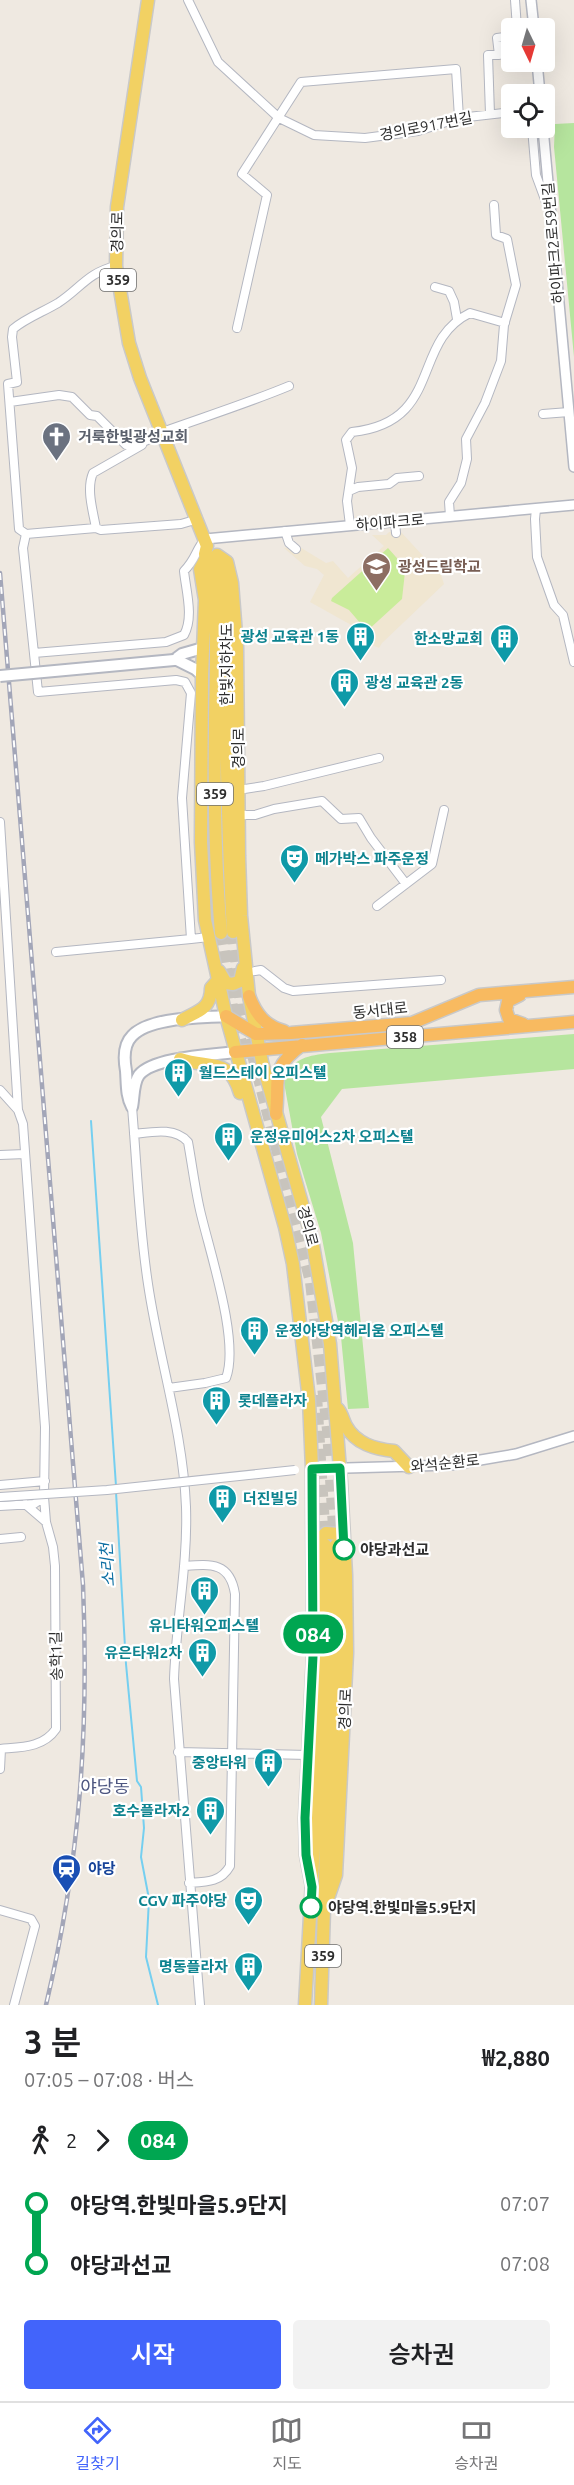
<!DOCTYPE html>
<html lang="ko">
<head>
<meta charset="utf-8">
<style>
	body { margin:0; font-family:Ubuntu,"Noto Sans KR",sans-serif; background:#f2f2f2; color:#202124; height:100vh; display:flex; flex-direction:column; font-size:22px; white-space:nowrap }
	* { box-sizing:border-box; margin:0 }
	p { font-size:20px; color:#757577 }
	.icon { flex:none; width:33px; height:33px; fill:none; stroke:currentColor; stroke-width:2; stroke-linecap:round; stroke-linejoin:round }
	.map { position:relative; height:2005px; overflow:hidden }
	.drawer { display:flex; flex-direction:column; background:#fff; flex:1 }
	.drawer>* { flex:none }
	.badge { padding:0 12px; border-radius:20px; font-size:21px; line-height:39px }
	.needle { width:39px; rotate:175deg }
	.buttons { position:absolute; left:501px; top:18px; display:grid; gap:12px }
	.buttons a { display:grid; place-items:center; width:54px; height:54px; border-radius:6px; background:#fff; box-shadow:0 6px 24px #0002; font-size:30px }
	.map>.badge { position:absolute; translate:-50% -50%; box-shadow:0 0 0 3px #fff }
	.legs { display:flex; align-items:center; gap:9px; height:66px; padding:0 24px; font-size:20px }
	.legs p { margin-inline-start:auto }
	.summary { display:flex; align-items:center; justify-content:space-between; height:102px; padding:0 24px }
	h1 { font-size:33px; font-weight:600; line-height:45px }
	.action { display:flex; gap:12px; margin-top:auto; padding:12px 24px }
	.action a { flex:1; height:69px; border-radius:6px; background:#4264fb; color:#fff; font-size:24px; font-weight:600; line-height:69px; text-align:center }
	.action a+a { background:#f2f2f2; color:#202124 }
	ul { padding:0 24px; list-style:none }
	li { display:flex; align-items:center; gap:21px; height:60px; font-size:22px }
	li i { display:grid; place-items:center; width:9px; height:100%; margin:0 8px; background:currentColor }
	li i::after { content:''; width:15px; height:15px; margin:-8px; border:4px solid; border-radius:50%; background:#fff }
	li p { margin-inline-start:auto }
	li:first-child i { background:linear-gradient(#0000 50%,currentColor 0) }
	li:last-child i { background:linear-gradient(currentColor 50%,#0000 0) }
	.menu { display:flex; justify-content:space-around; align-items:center; height:84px; border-top:2px solid #e0e0e0; background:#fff; font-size:16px; color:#757577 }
	.menu a { display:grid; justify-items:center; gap:3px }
	.menu .selected { color:#4264fb }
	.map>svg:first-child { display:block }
</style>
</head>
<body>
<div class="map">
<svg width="574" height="2005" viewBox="0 0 574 2005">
	<rect width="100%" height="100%" fill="#efe9e1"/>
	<!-- education -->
	<path fill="#f0e6d1" d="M 400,531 L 424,557 L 437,563 L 444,584 L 382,643 L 379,648 L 358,639 L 351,630 L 353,626 L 310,602 L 324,575 L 317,569 L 305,566 L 284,548 L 298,546 L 326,563 L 333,561 L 348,578 L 384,546 L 372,535 L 386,535 L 389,532 Z"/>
	<!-- green -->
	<path fill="#b6e59e" d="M 574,123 L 574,357 L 554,147 L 555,124 Z
		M 574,1034 L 574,1069 L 342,1089 L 321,1117 L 353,1243 L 369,1408 L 348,1409 L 341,1337 L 321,1233 L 297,1154 L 283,1077 C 296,1057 307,1056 330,1053 Z"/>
	<!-- pitch -->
	<path fill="#c9ec9a" d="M 388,548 L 403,565 L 406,563 L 402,599 L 367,631 L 349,610 L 331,601 L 332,598 Z"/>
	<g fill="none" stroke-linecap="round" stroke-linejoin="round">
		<!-- stream -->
		<path stroke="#75cff0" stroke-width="2" d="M 91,1121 L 116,1486
			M 116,1492 L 126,1664 L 137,1781 L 141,1787 L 144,1828 L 141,1857 L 149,1899 L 146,1957 L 158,2005"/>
		<!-- primary-tunnel -->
		<path stroke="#c8c4bd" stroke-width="12" stroke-dasharray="12 6" stroke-linecap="butt" d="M 233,932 L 242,1012 L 311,1282 L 328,1430 L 335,1544
			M 221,933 L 232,1007 L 245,1059
			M 316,1395 L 325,1542"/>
		<defs>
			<path id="minor" d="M 188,0 L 218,62 L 279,118 L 314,135 L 365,138 L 418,131 L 459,118 L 512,112
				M 515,0 L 517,28
				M 490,114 L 488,55 L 499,55 L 497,38 L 512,36
				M 532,128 L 536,175 L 550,213
				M 116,266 C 87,273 81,288 58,303 C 43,312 26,318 13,329 L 12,337 L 17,382 L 8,384 L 19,529 L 26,534 L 96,528 L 101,530 L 181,524 L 198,519
				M 435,287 L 449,291 L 454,302 L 457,319
				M 237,328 L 267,195 L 242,174 L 301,82 L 456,69 L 459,118
				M 10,402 L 59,395 L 72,397 L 90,415 L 97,416 L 126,445 C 150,444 147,437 165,431 C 207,416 248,403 289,386
				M 543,414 L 569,412
				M 349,491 L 358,487 L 389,484 L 397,478 L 419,476
				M 536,509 L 535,519 L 537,557 L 554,605 L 563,615 L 574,662
				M 450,516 L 449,502 L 461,483 L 467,459 L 466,439 L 485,403 L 501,361 L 504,325 L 516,285 L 507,239 L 496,235 L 494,205
				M 395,521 L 396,533
				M 350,525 L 347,501 L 352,468 L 346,440 L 352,432 C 444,422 410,342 470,313 L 505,323
				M 96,528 C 93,511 86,489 93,473 L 142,445
				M 285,531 L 289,543 L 296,549
				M 26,534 L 23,548 L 38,692 L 176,680 L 185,682 L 191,693 L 182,798 L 191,939 L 209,937
				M 34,653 L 166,642 L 184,635 C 194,617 186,591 184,571 C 196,559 195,551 205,539
				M 238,790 L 264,786 L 379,758
				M 238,815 L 255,815 L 274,809 L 322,801 L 341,819 L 359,818 L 371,838 L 406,884
				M 0,822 L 18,1110
				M 377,906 L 432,864 L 444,810
				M 56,952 L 191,939
				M 255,971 L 261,970 L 284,988 L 293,991 L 441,980
				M 0,1090 L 18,1110 L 23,1124 L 45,1427 L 44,1497 L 46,1522 L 25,1504
				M 132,1107 C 137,1166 139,1225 148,1284 C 159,1359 183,1431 186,1507 C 188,1564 176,1621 174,1679 L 200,2005
				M 134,1134 C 152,1132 175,1127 188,1142 C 192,1164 195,1188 200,1210 C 209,1250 240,1341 226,1378 L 205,1383 L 169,1388
				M 0,1155 L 25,1154
				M 0,1485 L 45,1481
				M 0,1506 L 34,1504 L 44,1497
				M 0,1539 L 21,1537
				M 184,1566 C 211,1564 230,1562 235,1594 L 230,1866 C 221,1882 207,1882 189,1883
				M 0,1749 C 21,1747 43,1748 56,1729 L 55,1566 L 53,1547 L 46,1522
				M 178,1752 L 308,1755
				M 0,1769 L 1,1749
				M 0,1910 L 31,1919 L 35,1926 L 14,2005"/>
			<path id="tertiary" d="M 531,0 L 534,28
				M 537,62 L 540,94
				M 543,128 L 574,467
				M 205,539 L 574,505
				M 312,1469 L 451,1465 L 516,1454 L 574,1436"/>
			<path id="secondary" d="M 174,660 L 182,654 L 203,648
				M 177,660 L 195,669 L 202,675
				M 226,1016 C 201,1018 149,1017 132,1036 C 123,1045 124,1060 126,1071 C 127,1084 126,1096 132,1107 C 134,1098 133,1083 139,1075 C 153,1057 213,1055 235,1052"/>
			<path id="primary" d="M 148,0 L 117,207 L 116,266 L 129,343 L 140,378 L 207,546 L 205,554 C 221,610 215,670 215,727 C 214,796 215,865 221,933
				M 217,555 L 227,562 L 232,583 L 237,647 L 239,856 L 241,916 L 249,996 L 262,1062 L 312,1239 L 330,1344 L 341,1482 L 346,1575 L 347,1653 L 336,1875 L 325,1907
				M 206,558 L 200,569 L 205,600 L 202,675 L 201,842 L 205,920 L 226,1016 L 285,1227 L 293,1264 L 309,1400 L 312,1469 L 313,1656 L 305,1818 L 306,1855 L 312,1887
				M 218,560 C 232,610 226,665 226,716 C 227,788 229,860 233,932
				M 219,971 L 226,983 L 233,984 L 240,981 L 243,968
				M 182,1020 C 198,1011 211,1009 211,988 L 218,980
				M 180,1059 C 208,1069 229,1056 240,1093
				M 338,1409 C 342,1414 343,1420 346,1426 C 356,1444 375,1449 394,1451 L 409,1467
				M 313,1544 L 326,1533 L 339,1534 L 344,1539
				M 305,2005 L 324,1667 L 325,1545
				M 321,2005 L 326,1844 L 336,1645 L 336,1545"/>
			<path id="trunk" d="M 520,995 L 508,1001 L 506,1010 L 509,1019 L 523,1024
				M 249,996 C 256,1014 265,1026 284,1031
				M 226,1016 L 256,1034 L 291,1033 L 412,1023 L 479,995 L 574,987
				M 235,1052 L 574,1022
				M 276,1114 C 280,1079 269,1069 302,1045"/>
		</defs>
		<!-- minor casing -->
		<use href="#minor" stroke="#b4b7c1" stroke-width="10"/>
		<!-- tertiary casing -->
		<use href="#tertiary" stroke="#b4b7c1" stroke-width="12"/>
		<!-- secondary casing -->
		<use href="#secondary" stroke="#b4b7c1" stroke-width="14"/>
		<!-- primary casing -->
		<use href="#primary" stroke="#c9c9c9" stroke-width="15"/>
		<!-- trunk casing -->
		<use href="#trunk" stroke="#c9c9c9" stroke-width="15"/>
		<!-- minor -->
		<use href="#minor" stroke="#fff" stroke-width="8"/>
		<!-- tertiary -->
		<use href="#tertiary" stroke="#fff" stroke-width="9"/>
		<!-- secondary -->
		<use href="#secondary" stroke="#fff" stroke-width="10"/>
		<!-- primary -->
		<use href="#primary" stroke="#f2d163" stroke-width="12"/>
		<!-- trunk -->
		<use href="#trunk" stroke="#f8ba60" stroke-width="12"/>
		<defs>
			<path id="rail" d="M 0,573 L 83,1585 C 89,1732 80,1861 46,2005"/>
		</defs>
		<!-- rail casing -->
		<use href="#rail" stroke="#a3a6b8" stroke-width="4.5"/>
		<!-- rail -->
		<use href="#rail" stroke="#fff" stroke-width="2" stroke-dasharray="7" stroke-linecap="butt"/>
		<defs>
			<path id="minor-bridge" d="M 0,1497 L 107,1490 L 295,1470"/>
			<path id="secondary-bridge" d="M 0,676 L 174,660"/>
		</defs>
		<!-- minor-bridge casing -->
		<use href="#minor-bridge" stroke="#b4b7c1" stroke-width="10" stroke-linecap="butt"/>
		<!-- secondary-bridge casing -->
		<use href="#secondary-bridge" stroke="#b4b7c1" stroke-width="14" stroke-linecap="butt"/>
		<!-- minor-bridge -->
		<use href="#minor-bridge" stroke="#fff" stroke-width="8"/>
		<!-- secondary-bridge -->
		<use href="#secondary-bridge" stroke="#fff" stroke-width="10"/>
	</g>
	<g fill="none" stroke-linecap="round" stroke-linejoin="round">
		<defs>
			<path id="line-1" d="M 311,1907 L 312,1887 L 306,1855 L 305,1818 L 313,1656 L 312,1469 L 340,1468 L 344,1549"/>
		</defs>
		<!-- line-1 casing -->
		<use href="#line-1" stroke="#fff" stroke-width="14"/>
		<!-- line-1 -->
		<use href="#line-1" stroke="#00a651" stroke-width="9"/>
	</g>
	<!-- icons -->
	<defs>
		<symbol id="church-pin" viewBox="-11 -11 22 30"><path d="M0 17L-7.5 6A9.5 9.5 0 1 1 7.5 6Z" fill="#6b7280" stroke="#fff"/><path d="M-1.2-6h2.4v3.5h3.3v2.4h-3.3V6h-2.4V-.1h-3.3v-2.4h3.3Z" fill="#fff"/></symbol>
		<symbol id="school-pin" viewBox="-11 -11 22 30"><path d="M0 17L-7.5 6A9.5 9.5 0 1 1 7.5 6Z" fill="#8d6e63" stroke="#fff"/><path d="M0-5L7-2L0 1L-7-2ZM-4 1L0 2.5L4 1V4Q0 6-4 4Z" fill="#fff"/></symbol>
		<symbol id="building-pin" viewBox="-11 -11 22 30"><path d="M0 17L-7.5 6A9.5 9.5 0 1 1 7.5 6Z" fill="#0f9aa8" stroke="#fff"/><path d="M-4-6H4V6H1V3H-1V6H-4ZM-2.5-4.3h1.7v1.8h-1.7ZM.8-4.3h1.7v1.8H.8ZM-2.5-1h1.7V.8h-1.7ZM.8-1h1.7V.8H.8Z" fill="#fff"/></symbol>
		<symbol id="theatre-pin" viewBox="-11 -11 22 30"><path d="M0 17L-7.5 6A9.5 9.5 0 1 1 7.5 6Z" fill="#0f9aa8" stroke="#fff"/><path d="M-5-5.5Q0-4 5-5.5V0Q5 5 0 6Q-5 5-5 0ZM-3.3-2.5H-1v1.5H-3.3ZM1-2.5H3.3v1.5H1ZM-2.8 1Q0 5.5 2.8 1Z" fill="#fff"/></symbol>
		<symbol id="station-pin" viewBox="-11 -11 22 30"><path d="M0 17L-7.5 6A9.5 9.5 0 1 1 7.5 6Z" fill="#1a4fb4" stroke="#fff"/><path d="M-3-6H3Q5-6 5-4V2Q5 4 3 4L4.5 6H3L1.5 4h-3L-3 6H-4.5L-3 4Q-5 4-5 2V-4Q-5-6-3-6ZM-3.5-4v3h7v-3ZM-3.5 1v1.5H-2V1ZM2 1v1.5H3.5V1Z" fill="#fff"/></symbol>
	</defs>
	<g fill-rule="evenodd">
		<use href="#church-pin" x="40" y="420" width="33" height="45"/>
		<use href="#school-pin" x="360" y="550" width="33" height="45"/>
		<use href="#building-pin" x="344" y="620" width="33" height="45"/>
		<use href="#building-pin" x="488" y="622" width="33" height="45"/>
		<use href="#building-pin" x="328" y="666" width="33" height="45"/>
		<use href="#theatre-pin" x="278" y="842" width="33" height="45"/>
		<use href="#building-pin" x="162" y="1056" width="33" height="45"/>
		<use href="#building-pin" x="212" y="1120" width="33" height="45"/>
		<use href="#building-pin" x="238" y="1314" width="33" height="45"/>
		<use href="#building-pin" x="200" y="1384" width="33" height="45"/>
		<use href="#building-pin" x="206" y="1482" width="33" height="45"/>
		<use href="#building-pin" x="188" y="1574" width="33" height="45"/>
		<use href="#building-pin" x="186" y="1636" width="33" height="45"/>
		<use href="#building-pin" x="252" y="1746" width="33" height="45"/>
		<use href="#building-pin" x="194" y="1794" width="33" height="45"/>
		<use href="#station-pin" x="50" y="1852" width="33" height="45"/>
		<use href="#theatre-pin" x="232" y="1884" width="33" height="45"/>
		<use href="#building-pin" x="232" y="1950" width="33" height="45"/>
	</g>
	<!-- markers -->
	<g fill="#fff" stroke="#00a651" stroke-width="3">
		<circle cx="344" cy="1549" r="10"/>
		<circle cx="311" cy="1907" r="10"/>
	</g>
	<g text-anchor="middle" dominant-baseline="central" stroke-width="4.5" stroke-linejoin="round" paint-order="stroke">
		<!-- shield labels -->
		<g fill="#fff" stroke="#6d6d6d" stroke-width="1.5">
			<rect x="100" y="269" width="36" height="22" rx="4.5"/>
			<rect x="197" y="783" width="36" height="22" rx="4.5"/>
			<rect x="387" y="1026" width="36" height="22" rx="4.5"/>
			<rect x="305" y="1945" width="36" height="22" rx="4.5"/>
		</g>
		<g font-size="14" font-weight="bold" fill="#2e2e2e">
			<text x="118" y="280">359</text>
			<text x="215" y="794">359</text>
			<text x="405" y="1037">358</text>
			<text x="323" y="1956">359</text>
		</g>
		<!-- street labels -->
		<g font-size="15" fill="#2e2e2e" stroke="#fff">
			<text transform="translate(426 126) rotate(-11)">경의로917번길</text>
			<text transform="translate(117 232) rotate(-89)">경의로</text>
			<text transform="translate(553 243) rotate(-95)">하이파크2로59번길</text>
			<text transform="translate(390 522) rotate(-5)">하이파크로</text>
			<text transform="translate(226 664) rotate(-90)">한빛지하차도</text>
			<text transform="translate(238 748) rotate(-90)">경의로</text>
			<text transform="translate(380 1010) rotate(-6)">동서대로</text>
			<text transform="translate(308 1226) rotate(75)">경의로</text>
			<text transform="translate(445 1463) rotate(-6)">와석순환로</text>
			<text transform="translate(56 1656) rotate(-91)">송학1길</text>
			<text transform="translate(345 1709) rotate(-88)">경의로</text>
		</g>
		<!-- worship labels -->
		<g font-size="15" font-weight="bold" fill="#5b616d" stroke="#fff" text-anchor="start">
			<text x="78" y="436">거룩한빛광성교회</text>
		</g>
		<!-- education labels -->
		<g font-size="15" font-weight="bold" fill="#785e54" stroke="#fff" text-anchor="start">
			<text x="398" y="566">광성드림학교</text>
		</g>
		<!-- culture labels -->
		<g font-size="15" font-weight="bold" fill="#0d838f" stroke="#fff" text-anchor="end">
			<text x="339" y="636">광성 교육관 1동</text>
			<text x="483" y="638">한소망교회</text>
			<text x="365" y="682" text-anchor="start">광성 교육관 2동</text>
			<text x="315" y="858" text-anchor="start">메가박스 파주운정</text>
			<text x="199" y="1072" text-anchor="start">월드스테이 오피스텔</text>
			<text x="250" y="1136" text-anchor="start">운정유미어스2차 오피스텔</text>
			<text x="275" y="1330" text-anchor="start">운정야당역헤리움 오피스텔</text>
			<text x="238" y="1400" text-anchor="start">롯데플라자</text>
			<text x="243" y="1498" text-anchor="start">더진빌딩</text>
			<text x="204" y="1625" text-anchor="middle">유니타워오피스텔</text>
			<text x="182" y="1652">유은타워2차</text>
			<text x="247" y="1762">중앙타워</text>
			<text x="190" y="1810">호수플라자2</text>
			<text x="227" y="1900">CGV 파주야당</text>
			<text x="228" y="1966">명동플라자</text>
		</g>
		<!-- stop labels -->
		<g font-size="15" font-weight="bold" fill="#2e2e2e" stroke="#fff" text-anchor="start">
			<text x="360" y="1549">야당과선교</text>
			<text x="328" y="1907">야당역.한빛마을5.9단지</text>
		</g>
		<!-- transit labels -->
		<g font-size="15" font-weight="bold" fill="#164399" stroke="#fff" text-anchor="start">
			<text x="88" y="1868">야당</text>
		</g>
		<!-- water labels -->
		<g font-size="16" font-style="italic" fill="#0d6fa3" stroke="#fff">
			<text transform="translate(107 1565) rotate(-94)">소리천</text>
		</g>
		<!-- quarter labels -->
		<g font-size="18" fill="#4d5680" stroke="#fff">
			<text x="105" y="1786">야당동</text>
		</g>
	</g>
</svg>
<div class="buttons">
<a><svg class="needle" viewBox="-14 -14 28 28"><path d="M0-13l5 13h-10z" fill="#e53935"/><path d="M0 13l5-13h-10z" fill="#757577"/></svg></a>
<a><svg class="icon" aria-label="locate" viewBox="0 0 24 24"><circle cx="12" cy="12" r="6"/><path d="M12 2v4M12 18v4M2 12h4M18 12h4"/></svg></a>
</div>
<b class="badge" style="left:313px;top:1634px;background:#00a651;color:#fff">084</b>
</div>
<section class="drawer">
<div class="summary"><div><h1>3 분</h1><p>07:05 – 07:08 · 버스</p></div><b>₩2,880</b></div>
<div class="legs"><svg class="icon" aria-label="walk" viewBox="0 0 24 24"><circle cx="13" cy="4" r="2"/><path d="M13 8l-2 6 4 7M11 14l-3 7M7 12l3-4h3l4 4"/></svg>2<svg class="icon" aria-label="forward" viewBox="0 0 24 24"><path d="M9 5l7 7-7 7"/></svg><b class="badge" style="background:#00a651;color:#fff">084</b></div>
<ul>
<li><i style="color:#00a651"></i><b>야당역.한빛마을5.9단지</b><p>07:07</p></li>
<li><i style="color:#00a651"></i><b>야당과선교</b><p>07:08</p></li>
</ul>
<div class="action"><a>시작</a><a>승차권</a></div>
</section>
<nav class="menu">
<a class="selected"><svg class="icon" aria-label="directions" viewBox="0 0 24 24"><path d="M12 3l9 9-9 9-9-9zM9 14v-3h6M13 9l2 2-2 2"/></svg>길찾기</a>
<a><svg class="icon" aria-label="map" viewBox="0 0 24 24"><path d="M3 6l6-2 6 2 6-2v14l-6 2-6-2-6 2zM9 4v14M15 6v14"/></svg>지도</a>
<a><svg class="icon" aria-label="tickets" viewBox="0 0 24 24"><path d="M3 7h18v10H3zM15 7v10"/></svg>승차권</a>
</nav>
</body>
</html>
